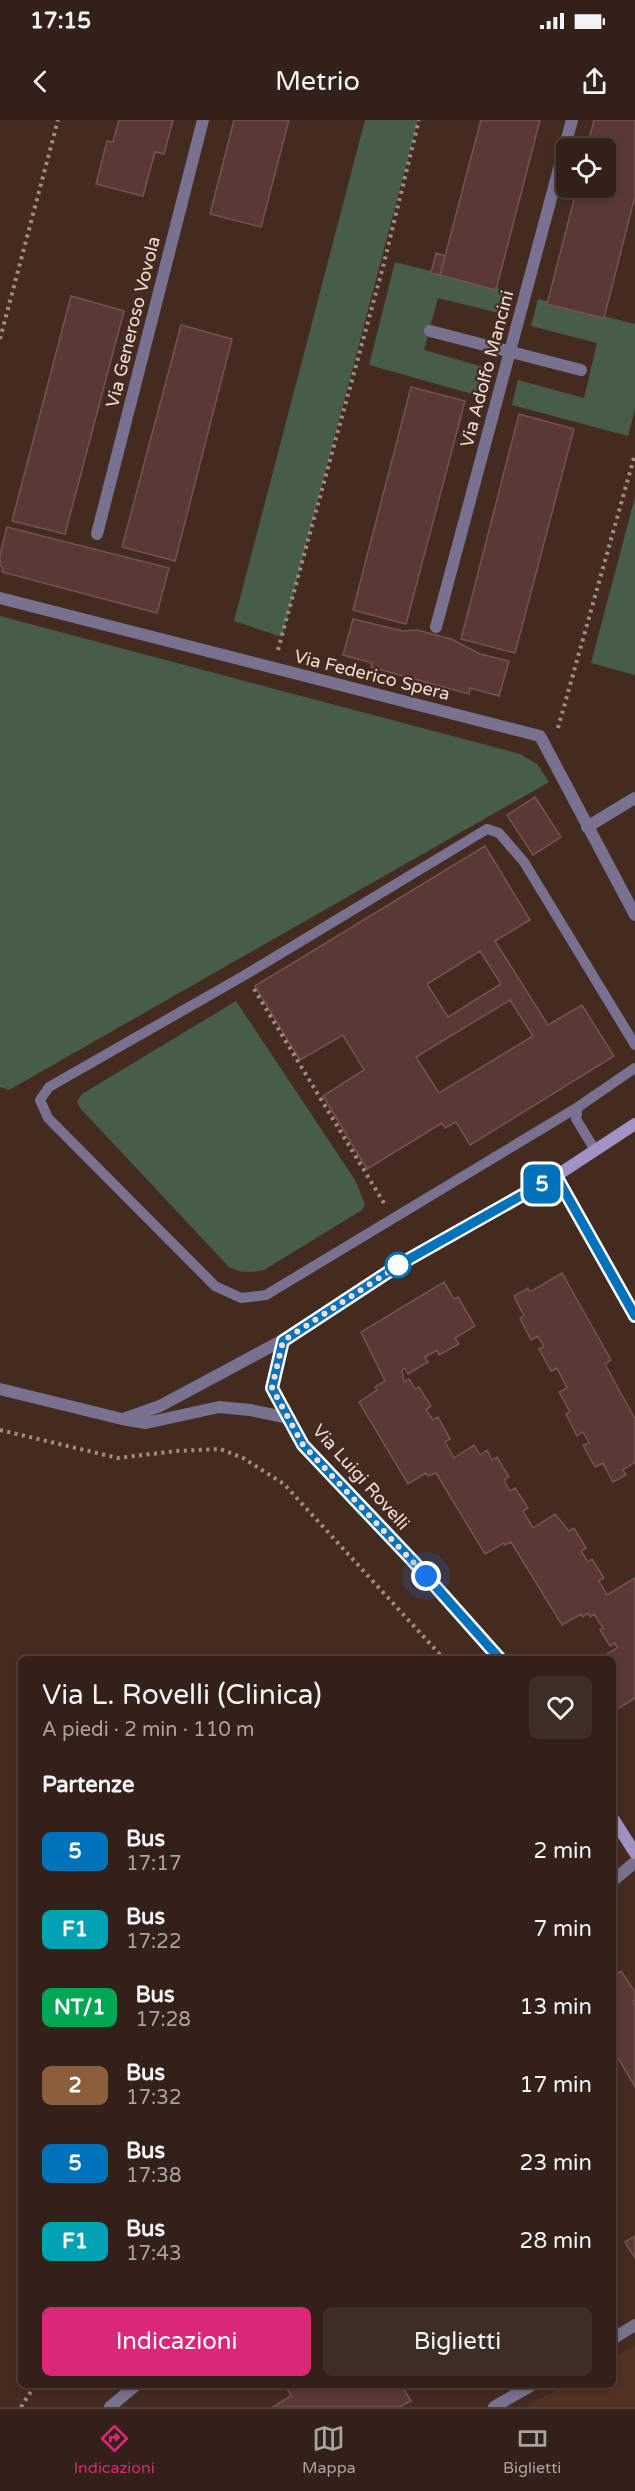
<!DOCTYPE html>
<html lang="it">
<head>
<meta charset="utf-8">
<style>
	body { margin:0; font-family:"Varela Round",sans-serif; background:#3e2d25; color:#f1f3f6; height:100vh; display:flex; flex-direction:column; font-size:22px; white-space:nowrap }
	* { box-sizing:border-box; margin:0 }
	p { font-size:20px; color:#a9a3a2 }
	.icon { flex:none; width:33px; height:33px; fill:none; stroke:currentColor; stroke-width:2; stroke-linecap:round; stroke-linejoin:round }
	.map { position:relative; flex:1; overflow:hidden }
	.drawer { position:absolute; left:18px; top:1536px; width:598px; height:732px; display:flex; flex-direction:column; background:#332018; border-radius:9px; box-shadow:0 3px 9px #0003,0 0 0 2px #4e3e37 }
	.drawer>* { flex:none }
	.badge { padding:0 12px; border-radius:9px; font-size:21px; line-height:39px }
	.controls { position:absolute; left:556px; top:18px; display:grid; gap:12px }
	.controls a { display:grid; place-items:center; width:60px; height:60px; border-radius:9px; background:#332018; box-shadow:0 3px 9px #0003,0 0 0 2px #4e3e37; font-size:30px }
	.you { position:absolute; width:30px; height:30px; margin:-15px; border:4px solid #fff; border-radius:50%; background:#1a73e8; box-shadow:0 0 0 9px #1a73e833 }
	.map>.badge { position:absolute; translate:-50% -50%; box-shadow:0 0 0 3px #fff }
	h2 { padding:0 24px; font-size:22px; line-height:54px }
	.round { display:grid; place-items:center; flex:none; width:63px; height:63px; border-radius:9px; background:#3e2d25 }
	.summary { display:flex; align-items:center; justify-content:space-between; height:102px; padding:0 24px }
	h1 { font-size:28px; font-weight:600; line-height:45px }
	.action { display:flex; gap:12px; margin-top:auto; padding:12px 24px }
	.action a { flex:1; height:69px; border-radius:9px; background:#db2777; color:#fff; font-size:24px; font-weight:600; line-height:69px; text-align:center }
	.action a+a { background:#3e2d25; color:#f1f3f6 }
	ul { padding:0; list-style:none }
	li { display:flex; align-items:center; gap:18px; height:78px; padding:0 24px }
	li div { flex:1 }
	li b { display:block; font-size:22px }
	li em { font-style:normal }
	li .badge { min-width:66px; font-weight:700; text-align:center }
	.status { display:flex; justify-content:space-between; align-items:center; height:42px; padding:0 30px; background:#332018; direction:ltr }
	.status svg { height:16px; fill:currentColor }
	header { display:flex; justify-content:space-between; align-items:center; height:78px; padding:0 24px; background:#332018; font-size:27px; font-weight:600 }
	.tabs { display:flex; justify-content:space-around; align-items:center; height:84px; border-top:2px solid #4e3e37; background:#332018; font-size:16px; color:#a9a3a2 }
	.tabs a { display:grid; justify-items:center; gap:3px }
	.tabs .on { color:#db2777 }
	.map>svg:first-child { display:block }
</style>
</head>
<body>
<div class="status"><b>17:15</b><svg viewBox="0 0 49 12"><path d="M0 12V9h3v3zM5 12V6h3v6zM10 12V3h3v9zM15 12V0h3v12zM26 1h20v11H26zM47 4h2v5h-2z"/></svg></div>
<header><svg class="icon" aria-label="back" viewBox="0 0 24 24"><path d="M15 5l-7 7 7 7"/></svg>Metrio<svg class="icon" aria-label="share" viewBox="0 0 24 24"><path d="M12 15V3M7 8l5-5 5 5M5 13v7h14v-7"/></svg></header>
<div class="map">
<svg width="635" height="2287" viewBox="0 0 635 2287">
	<rect width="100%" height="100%" fill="#442b20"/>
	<!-- built -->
	<path fill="#513224" d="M 635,2226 L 635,2287 L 526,2287 L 565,2265 L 614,2265 L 614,2238 Z"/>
	<!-- green -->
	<path fill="#485d49" d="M 365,0 L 418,0 L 282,517 L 234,501 Z
		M 395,142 L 508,171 L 503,194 L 438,178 L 424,230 L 490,249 L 483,277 L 369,245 Z
		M 538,179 L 635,204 L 635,289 L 628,316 L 512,285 L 518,260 L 584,278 L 597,223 L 531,206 Z
		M 635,377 L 635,555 L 591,543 Z
		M 0,496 L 520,634 L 537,644 L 549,662 L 9,970 L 0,967 Z
		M 236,881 L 355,1060 L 365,1084 L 362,1090 L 264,1150 C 252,1153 240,1153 229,1147 L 80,988 L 77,981 L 82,974 Z"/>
	<!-- building -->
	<path fill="#5a3835" stroke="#735451" stroke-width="1.5" fill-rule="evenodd" d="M 119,0 L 173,0 L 164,34 L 155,32 L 143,76 L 96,64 L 107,21 L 113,22 Z
		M 234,0 L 289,0 L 261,107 L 210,94 Z
		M 481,0 L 540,0 L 496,170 L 440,155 Z
		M 594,0 L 635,0 L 635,76 L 604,198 L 547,184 L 577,68 L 606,68 L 606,28 L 587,28 Z
		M 436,133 L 445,136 L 440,155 L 431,153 Z
		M 71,176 L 124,191 L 65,414 L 12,401 Z
		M 181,205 L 232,219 L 175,441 L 122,427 Z
		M 411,267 L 465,281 L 406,504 L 353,490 Z
		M 519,294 L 574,309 L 515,533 L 461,519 Z
		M 7,407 L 169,448 L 157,493 L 2,452 L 3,447 L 0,446 L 0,435 Z
		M 353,499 L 403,511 L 417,510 L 451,519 L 480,534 L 509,541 L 499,576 L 470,568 L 469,574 L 371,547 L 372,543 L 343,535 Z
		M 535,677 L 561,717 L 533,735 L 507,695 Z
		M 485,726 L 530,800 L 495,821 L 548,905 L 582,885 L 614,936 L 470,1025 L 456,1002 L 445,1008 L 442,1003 L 367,1049 L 323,976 L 364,950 L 343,915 L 300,940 L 255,866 ZM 480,831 L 501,864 L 448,897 L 427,864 ZM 510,880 L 533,916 L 439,973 L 416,937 Z
		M 562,1153 L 611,1240 L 605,1244 L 635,1299 L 635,1342 L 623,1350 L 626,1355 L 613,1362 L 603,1343 L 595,1347 L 583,1325 L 589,1323 L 583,1312 L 577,1316 L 566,1294 L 570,1292 L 559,1272 L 567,1268 L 557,1248 L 551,1251 L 539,1229 L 544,1227 L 538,1216 L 531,1220 L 520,1198 L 524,1196 L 514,1176 L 528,1168 L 530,1172 Z
		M 444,1162 L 454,1179 L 458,1177 L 475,1206 L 455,1218 L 459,1224 L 439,1235 L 437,1230 L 425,1237 L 428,1242 L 408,1254 L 405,1248 L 402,1250 L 404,1262 L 409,1259 L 415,1269 L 419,1267 L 431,1286 L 426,1290 L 433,1300 L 438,1297 L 450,1319 L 445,1322 L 454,1338 L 474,1325 L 480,1335 L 487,1330 L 492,1340 L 497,1337 L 509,1357 L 504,1360 L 510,1371 L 515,1368 L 528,1388 L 523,1391 L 533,1408 L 555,1394 L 569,1411 L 574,1408 L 586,1428 L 581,1431 L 588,1442 L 592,1439 L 604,1458 L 599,1461 L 607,1475 L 635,1458 L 635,1578 L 615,1591 L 614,1539 L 599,1539 L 617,1528 L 615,1523 L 610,1526 L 600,1510 L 603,1508 L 594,1494 L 590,1497 L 588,1493 L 583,1497 L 581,1494 L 562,1505 L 511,1422 L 505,1425 L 504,1423 L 485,1434 L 436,1353 L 428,1356 L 426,1353 L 408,1364 L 359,1282 L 377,1270 L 375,1267 L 385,1261 L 361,1212 Z
		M 621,1851 L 635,1872 L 635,1880 L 633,1881 L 635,1886 L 635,1967 L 614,1931 L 614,1856 Z
		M 635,2116 L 635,2138 L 625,2122 Z
		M 297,2265 L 401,2265 L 411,2281 L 400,2287 L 273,2287 L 291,2276 L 288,2270 Z"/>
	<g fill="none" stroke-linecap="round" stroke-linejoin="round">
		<!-- path -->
		<path stroke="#a18d84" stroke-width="4" stroke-dasharray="3 4.5" stroke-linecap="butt" d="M 0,219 L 58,0
			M 278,530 L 383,147 L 419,0
			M 558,608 L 635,334
			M 254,869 L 384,1083
			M 0,1310 L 118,1338 L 176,1331 L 220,1329 L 243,1338 L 284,1364 L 444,1539
			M 21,2287 L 35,2265"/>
		<!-- lane -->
		<path stroke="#797190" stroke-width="10" d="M 635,925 L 524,742 L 499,713 L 487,709 L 245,855 L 49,967 L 40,980 L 48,998 L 215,1166 L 241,1178 L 266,1175 L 578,987 L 635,948
			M 578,987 L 576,999 L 595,1030"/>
		<!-- street -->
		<path stroke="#797190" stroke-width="12" d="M 430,211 L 581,250
			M 97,414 L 203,0
			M 0,478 L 540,616 L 635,795
			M 436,507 L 572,0
			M 587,707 L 635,678
			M 0,1269 L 122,1299 L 146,1303 L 219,1287 L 250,1290 L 289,1298
			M 126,1298 L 160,1286 L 283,1220
			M 614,1760 L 635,1742
			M 614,2218 L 635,2205
			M 110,2287 L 136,2265
			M 494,2287 L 532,2265"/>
		<!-- secondary -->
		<path stroke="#a293c6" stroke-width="12" d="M 556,1056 L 635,1196
			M 501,1539 L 412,1440 L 303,1325 L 272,1268 L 283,1220 L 402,1142 L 556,1056 L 635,1004
			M 614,1700 L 635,1733"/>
	</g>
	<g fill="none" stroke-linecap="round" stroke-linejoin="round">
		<defs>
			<path id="line" d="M 500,1539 L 412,1440 L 303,1325 L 272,1268 L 283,1221 L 402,1143 L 556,1056 L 635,1196"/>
		</defs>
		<!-- line casing -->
		<use href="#line" stroke="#fff" stroke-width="14"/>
		<!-- line -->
		<use href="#line" stroke="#0072bc" stroke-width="9"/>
		<!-- walk -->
		<path stroke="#efded7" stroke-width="6" stroke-dasharray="0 10.8" d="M 398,1145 L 402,1143 L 283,1221 L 272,1268 L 303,1325 L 426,1456"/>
	</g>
	<!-- markers -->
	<circle fill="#fff" stroke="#0072bc" stroke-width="3" cx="398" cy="1145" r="12"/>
	<g text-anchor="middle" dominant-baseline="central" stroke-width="4.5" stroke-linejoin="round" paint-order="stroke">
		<!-- street labels -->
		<g font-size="18" fill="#efded7" stroke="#442b20">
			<text transform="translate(133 202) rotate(-76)">Via Generoso Vovola</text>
			<text transform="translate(487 249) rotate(-75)">Via Adolfo Mancini</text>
			<text transform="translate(372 555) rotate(14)">Via Federico Spera</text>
			<text transform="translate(361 1357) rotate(48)">Via Luigi Rovelli</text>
		</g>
	</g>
</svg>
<div class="controls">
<a><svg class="icon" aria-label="locate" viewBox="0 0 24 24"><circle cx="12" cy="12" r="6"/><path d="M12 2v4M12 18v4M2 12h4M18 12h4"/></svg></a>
</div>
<div class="you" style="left:426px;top:1456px"></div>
<b class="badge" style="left:542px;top:1064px;background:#0072bc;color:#fff">5</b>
<section class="drawer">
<div class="summary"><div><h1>Via L. Rovelli (Clinica)</h1><p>A piedi · 2 min · 110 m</p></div><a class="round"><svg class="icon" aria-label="heart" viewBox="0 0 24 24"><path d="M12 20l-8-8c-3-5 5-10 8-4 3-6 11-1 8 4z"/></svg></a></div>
<h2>Partenze</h2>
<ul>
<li><span class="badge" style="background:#0072bc;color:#fff">5</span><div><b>Bus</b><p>17:17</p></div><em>2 min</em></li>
<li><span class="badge" style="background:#00a3b4;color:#fff">F1</span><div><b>Bus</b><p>17:22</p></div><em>7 min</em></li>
<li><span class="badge" style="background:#00a651;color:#fff">NT/1</span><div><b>Bus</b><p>17:28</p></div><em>13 min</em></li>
<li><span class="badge" style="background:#8b5e3c;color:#fff">2</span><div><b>Bus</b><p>17:32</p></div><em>17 min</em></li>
<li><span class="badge" style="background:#0072bc;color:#fff">5</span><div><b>Bus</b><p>17:38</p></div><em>23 min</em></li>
<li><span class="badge" style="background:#00a3b4;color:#fff">F1</span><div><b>Bus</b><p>17:43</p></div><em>28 min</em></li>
</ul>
<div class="action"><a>Indicazioni</a><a>Biglietti</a></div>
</section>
</div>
<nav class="tabs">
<a class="on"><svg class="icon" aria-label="directions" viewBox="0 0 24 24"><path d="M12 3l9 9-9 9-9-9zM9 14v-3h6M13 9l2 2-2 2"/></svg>Indicazioni</a>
<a><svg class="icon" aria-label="map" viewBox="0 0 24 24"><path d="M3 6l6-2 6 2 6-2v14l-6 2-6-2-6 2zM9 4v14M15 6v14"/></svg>Mappa</a>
<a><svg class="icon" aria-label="tickets" viewBox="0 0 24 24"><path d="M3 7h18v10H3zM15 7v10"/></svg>Biglietti</a>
</nav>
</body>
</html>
